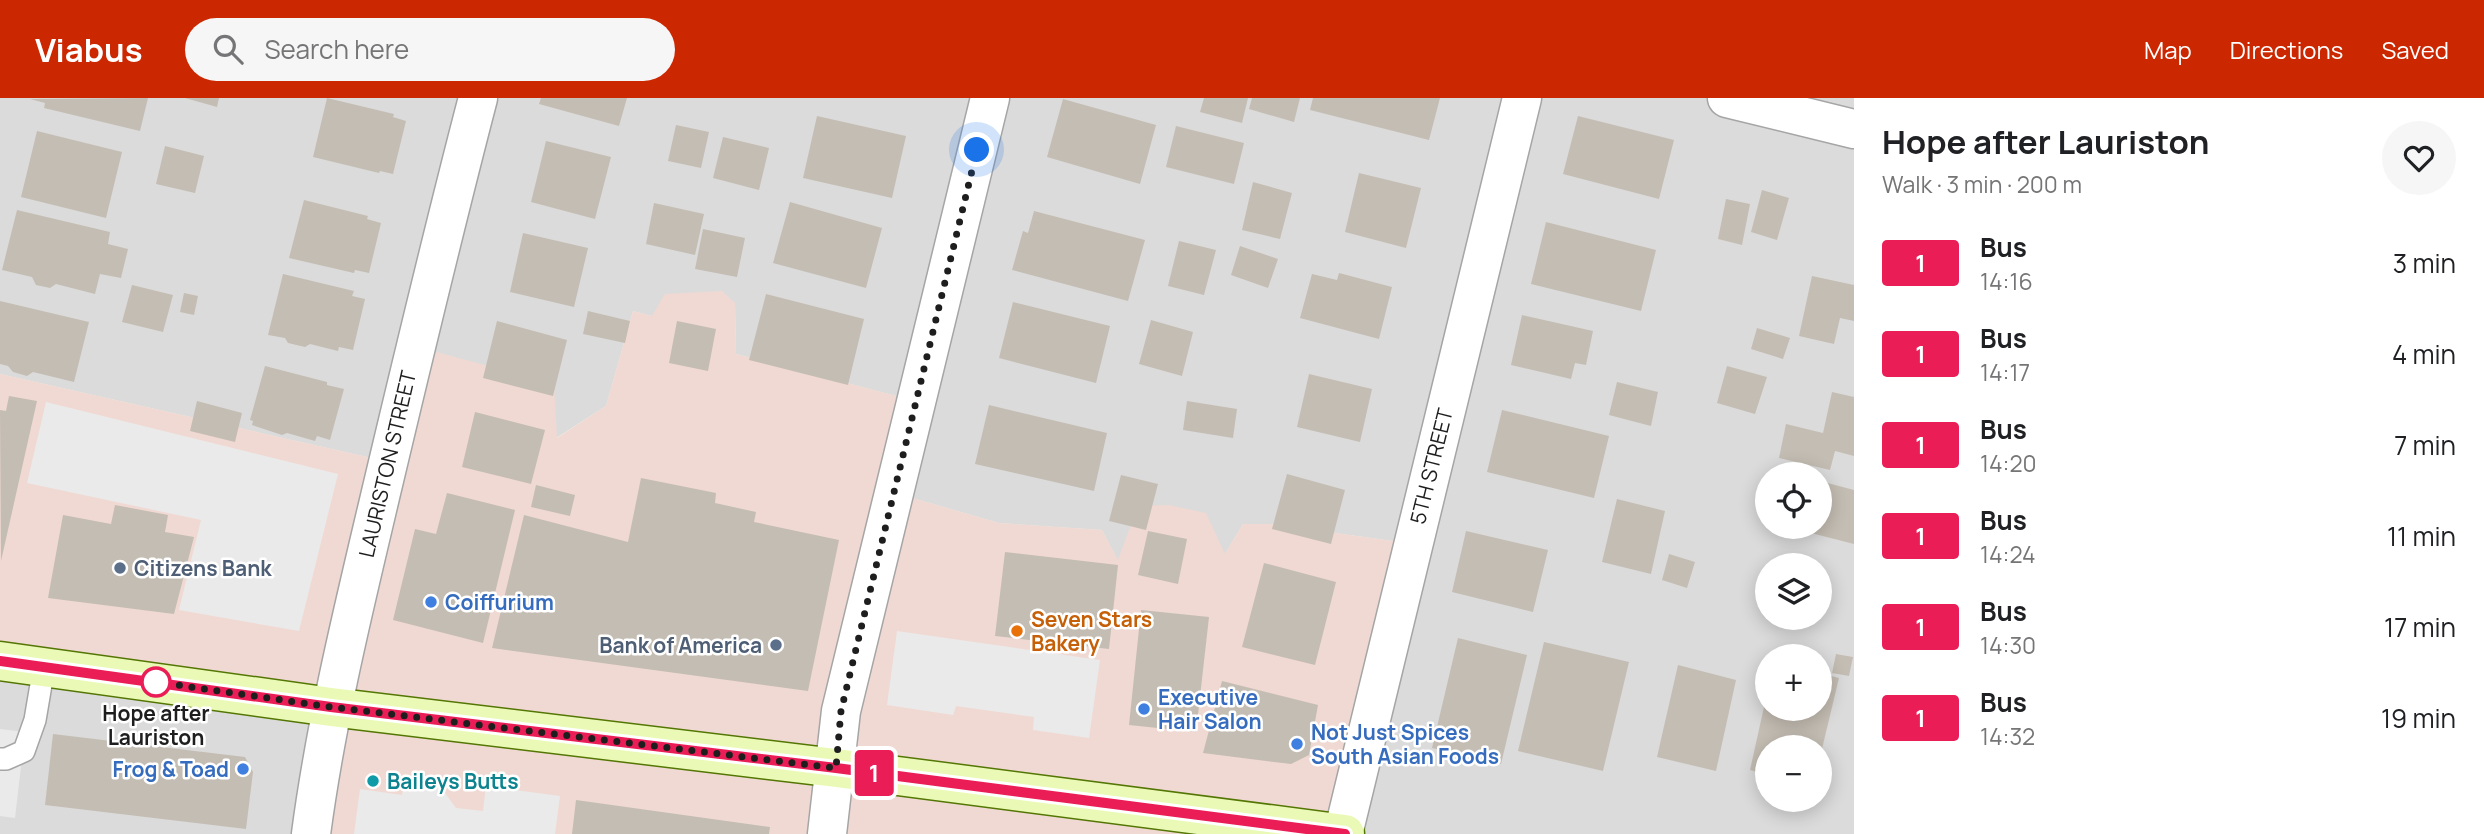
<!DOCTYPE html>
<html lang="en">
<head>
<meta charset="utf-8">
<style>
	body { margin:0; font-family:Manrope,sans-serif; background:#f6f6f6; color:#202124; height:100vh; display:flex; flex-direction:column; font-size:26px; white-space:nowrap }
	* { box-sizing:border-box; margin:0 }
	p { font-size:23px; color:#757577 }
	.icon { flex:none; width:38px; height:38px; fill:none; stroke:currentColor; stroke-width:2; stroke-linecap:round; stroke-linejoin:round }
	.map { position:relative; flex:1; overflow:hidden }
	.drawer { display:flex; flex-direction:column; background:#fff; width:630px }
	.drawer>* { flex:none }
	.badge { padding:0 14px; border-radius:5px; font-size:24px; line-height:46px }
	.fabs { position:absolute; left:1755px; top:364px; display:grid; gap:14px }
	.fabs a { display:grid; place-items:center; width:77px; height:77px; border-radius:50%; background:#fff; box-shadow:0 4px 18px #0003; font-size:35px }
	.you { position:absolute; width:35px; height:35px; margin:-18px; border:5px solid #fff; border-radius:50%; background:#1a73e8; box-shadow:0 0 0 10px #1a73e833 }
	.map>.badge { position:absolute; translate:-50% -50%; box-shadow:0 0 0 4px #fff }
	.round { display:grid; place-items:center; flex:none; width:74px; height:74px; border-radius:37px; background:#f6f6f6 }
	.head { display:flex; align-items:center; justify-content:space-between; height:119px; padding:0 28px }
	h1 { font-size:33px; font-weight:700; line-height:52px }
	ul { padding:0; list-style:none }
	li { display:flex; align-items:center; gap:21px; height:91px; padding:0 28px }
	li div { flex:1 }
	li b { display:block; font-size:26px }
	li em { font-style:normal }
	li .badge { min-width:77px; font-weight:700; text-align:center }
	header { display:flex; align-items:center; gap:42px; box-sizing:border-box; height:98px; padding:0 35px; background:#cb2700; color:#fff }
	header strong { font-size:33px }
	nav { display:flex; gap:38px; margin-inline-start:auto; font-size:24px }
	.search { width:490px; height:63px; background:#f6f6f6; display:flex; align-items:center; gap:18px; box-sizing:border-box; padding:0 24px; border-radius:38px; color:#757577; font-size:26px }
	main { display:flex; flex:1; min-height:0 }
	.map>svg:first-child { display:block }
</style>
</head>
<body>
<header>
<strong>Viabus</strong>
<div class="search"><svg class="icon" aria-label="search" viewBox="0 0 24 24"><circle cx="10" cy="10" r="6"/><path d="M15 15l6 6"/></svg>Search here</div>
<nav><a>Map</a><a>Directions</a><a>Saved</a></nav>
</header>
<main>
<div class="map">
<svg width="1854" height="736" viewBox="0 0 1854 736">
	<rect width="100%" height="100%" fill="#efede3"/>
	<!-- residential -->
	<path fill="#dcdbdb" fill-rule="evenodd" d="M 0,0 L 1854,0 L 1854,736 L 1335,736 L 1400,444 L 1270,426 L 1243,426 L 1225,456 L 1118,463 L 1102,432 L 999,425 L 888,393 L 904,300 L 736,256 L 735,205 L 652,218 L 633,213 L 606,308 L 556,340 L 376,361 L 0,276 ZM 1768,376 L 1820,376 L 1820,429 L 1768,429 ZM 1768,467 L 1820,467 L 1820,520 L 1768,520 ZM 1768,558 L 1820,558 L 1820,611 L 1768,611 ZM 1768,649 L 1820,649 L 1820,702 L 1768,702 Z
		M 0,583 L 292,618 L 315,624 L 300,736 L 0,736 Z"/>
	<!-- commercial -->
	<path fill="#f0d9d2" d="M 722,193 L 735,205 L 736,256 L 904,300 L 888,393 L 999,425 L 1102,432 L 1118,462 L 1138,408 L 1168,407 L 1206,415 L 1225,456 L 1243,426 L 1270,426 L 1400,444 L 1335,736 L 300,736 L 315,624 L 292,618 L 0,583 L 0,276 L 376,361 L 422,250 L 554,286 L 557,340 L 606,308 L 633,213 L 652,218 L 665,196 Z"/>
	<!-- parking -->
	<path fill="#eaeaea" d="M 46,304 L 338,376 L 299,533 L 179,512 L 201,422 L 27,385 Z
		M 897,533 L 1100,562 L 1089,640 L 1033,632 L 1034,619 L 956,608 L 953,617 L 887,607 Z
		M 0,631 L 25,634 L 15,720 L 0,718 Z
		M 405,679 L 436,683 L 456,710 L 483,713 L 486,688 L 560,698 L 555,736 L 354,736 L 360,691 L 402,697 Z"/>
	<!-- building -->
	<path fill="#c4bdb3" d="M 148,0 L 140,33 L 44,10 L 45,5 L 30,1 Z
		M 185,0 L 219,0 L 217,9 Z
		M 327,0 L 394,16 L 393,19 L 406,23 L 393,76 L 380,73 L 379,75 L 313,59 Z
		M 541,0 L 627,0 L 619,28 L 539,6 Z
		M 1204,0 L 1248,0 L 1242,25 L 1200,14 Z
		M 1252,0 L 1300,0 L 1294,24 L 1249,11 Z
		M 1313,0 L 1440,0 L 1429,42 L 1310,12 Z
		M 1063,1 L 1156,27 L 1140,86 L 1047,59 Z
		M 817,18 L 906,38 L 892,100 L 803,80 Z
		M 1578,18 L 1674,42 L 1659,101 L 1563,76 Z
		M 676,27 L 709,34 L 701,70 L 668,63 Z
		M 1176,28 L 1244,45 L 1234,86 L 1166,69 Z
		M 37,33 L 122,54 L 106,120 L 21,99 Z
		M 723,39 L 769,50 L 759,92 L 713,80 Z
		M 546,43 L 611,59 L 595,121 L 531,104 Z
		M 165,48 L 204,58 L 195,95 L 156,86 Z
		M 1359,75 L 1421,90 L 1406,150 L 1345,134 Z
		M 1253,84 L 1292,95 L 1280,141 L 1242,132 Z
		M 1762,92 L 1789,100 L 1777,142 L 1751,134 Z
		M 1726,101 L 1750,106 L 1742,147 L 1718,141 Z
		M 304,102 L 368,118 L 367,121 L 381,125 L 369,175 L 355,172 L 354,175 L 289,160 Z
		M 790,104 L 882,130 L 866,190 L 773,165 Z
		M 654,105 L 704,116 L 695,157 L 646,146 Z
		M 17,112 L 110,134 L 108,146 L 128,151 L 121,180 L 100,176 L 95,196 L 56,186 L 50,190 L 36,187 L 32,179 L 2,172 Z
		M 1034,113 L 1145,142 L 1128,203 L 1012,172 L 1023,133 L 1028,135 Z
		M 1546,124 L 1656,152 L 1641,213 L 1531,186 Z
		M 703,131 L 745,140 L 737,179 L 695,171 Z
		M 523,135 L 588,150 L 574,209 L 510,194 Z
		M 1179,143 L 1216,152 L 1204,197 L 1168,188 Z
		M 1240,148 L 1278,161 L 1268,190 L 1231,177 Z
		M 1339,175 L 1392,189 L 1379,241 L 1300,220 L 1312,176 L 1337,182 Z
		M 283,176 L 354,193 L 352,198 L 365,201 L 353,252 L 339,249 L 338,253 L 310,246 L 305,249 L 288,245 L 285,240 L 268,237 Z
		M 1812,178 L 1854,187 L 1854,223 L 1840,220 L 1834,246 L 1799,238 Z
		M 132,187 L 173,197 L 163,234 L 122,224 Z
		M 184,195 L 198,198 L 194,217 L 180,214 Z
		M 766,196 L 864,221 L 848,287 L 749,262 Z
		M 0,203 L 89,224 L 74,284 L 33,274 L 27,278 L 13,274 L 8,268 L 0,266 Z
		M 1013,204 L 1110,228 L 1096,285 L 999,260 Z
		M 588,213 L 630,223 L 625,245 L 583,236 Z
		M 1522,217 L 1593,233 L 1586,267 L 1575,265 L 1571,281 L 1511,267 Z
		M 1151,222 L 1193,234 L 1182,278 L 1139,266 Z
		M 497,223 L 567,242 L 553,298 L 483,280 Z
		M 677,223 L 716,231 L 708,273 L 669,265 Z
		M 1757,230 L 1790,240 L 1783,261 L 1751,251 Z
		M 265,268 L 327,284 L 327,287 L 344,291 L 330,342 L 317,338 L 315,343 L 287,335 L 282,337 L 252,327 L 253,323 L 250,322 Z
		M 1727,268 L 1767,279 L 1755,316 L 1717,305 Z
		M 1309,276 L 1372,291 L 1360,344 L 1297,329 Z
		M 1617,284 L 1658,294 L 1651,328 L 1609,317 Z
		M 1832,294 L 1854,299 L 1854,358 L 1835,353 L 1830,372 L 1779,360 L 1786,326 L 1823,335 Z
		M 9,298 L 37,303 L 1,463 L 0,312 L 6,313 Z
		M 197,303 L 242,315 L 235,344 L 190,333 Z
		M 1187,303 L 1237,311 L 1233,340 L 1183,332 Z
		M 989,307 L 1107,335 L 1094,393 L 975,366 Z
		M 1502,312 L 1609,338 L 1594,400 L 1487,374 Z
		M 475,314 L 545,332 L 531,386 L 462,369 Z
		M 1287,376 L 1345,392 L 1331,446 L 1272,431 Z
		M 1121,377 L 1158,386 L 1146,432 L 1109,423 Z
		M 641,380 L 716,395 L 715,405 L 756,414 L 754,424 L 839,442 L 808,593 L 492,550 L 524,417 L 628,444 Z
		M 1820,383 L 1854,392 L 1854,446 L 1803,433 L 1804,429 L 1820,429 Z
		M 536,387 L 575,397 L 570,418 L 531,409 Z
		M 447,395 L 515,412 L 483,545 L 393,522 L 415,431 L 436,436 Z
		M 1617,401 L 1665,413 L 1651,476 L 1602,464 Z
		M 115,407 L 168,417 L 165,434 L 194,439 L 174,516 L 48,500 L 63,417 L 111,426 Z
		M 1148,433 L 1187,441 L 1178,486 L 1138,477 Z
		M 1466,433 L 1548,452 L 1533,514 L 1452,494 Z
		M 1005,454 L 1118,467 L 1109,551 L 995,538 Z
		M 1669,456 L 1695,464 L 1687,490 L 1662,482 Z
		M 1264,465 L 1336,484 L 1315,567 L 1242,549 Z
		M 1141,512 L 1209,519 L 1196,634 L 1129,627 Z
		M 1458,540 L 1527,557 L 1501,666 L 1432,650 Z
		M 1544,544 L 1629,564 L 1603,673 L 1518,653 Z
		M 1836,556 L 1853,559 L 1849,578 L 1832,575 Z
		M 1678,567 L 1736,582 L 1716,673 L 1657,659 Z
		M 1820,575 L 1839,580 L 1821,655 L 1820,649 L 1768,649 L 1768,677 L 1750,672 L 1766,600 L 1768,611 L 1820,611 Z
		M 1222,583 L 1318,607 L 1309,657 L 1291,666 L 1203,655 Z
		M 53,636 L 245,659 L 253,674 L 246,731 L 45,707 Z
		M 576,702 L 770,729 L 769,736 L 572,736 Z"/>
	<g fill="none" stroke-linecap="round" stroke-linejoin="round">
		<defs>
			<path id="service" d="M 0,661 L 6,661 L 24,653 L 35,622 L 44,569"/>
			<path id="minor" d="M 1727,0 L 1854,31
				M 311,736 C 326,623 353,513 379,403 C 411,268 443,134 478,0
				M 827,736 L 841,613 L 990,0"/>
			<path id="tertiary" d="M 1343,736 L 1522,0"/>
			<path id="secondary" d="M 0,563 L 331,609 L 836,670 L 1345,736"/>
		</defs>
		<!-- service casing -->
		<use href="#service" stroke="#a5a5a5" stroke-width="24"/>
		<!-- minor casing -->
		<use href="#minor" stroke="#a5a5a5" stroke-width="41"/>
		<!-- tertiary casing -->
		<use href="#tertiary" stroke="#a5a5a5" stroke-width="41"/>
		<!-- secondary casing -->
		<use href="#secondary" stroke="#547604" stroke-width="41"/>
		<!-- service -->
		<use href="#service" stroke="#fff" stroke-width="21"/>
		<!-- minor -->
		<use href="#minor" stroke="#fff" stroke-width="38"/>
		<!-- tertiary -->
		<use href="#tertiary" stroke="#fff" stroke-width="38"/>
		<!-- secondary -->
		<use href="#secondary" stroke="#eafab6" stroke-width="38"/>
	</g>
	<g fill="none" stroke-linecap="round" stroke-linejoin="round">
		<defs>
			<path id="line" d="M 0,563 L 331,609 L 836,670 L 1345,736"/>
		</defs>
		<!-- line casing -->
		<use href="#line" stroke="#fff" stroke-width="16"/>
		<!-- line -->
		<use href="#line" stroke="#ea1d57" stroke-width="10"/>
		<!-- walk -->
		<path stroke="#1e1e1e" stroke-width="7" stroke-dasharray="0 12.6" d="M 156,584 L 149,583 L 331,609 L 836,670 L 841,613 L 977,52"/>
	</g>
	<!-- markers -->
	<g fill="#5c6f8a" stroke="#fff" stroke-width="2.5">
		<circle cx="120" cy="470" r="7"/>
		<circle cx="776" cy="547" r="7"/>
	</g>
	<g fill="#3f7fe0" stroke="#fff" stroke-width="2.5">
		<circle cx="431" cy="504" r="7"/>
		<circle cx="1144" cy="611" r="7"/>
		<circle cx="1297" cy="646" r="7"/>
		<circle cx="243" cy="671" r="7"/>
	</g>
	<circle fill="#e8710a" stroke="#fff" stroke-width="2.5" cx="1017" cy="533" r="7"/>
	<circle fill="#fff" stroke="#ea1d57" stroke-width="3.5" cx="156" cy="584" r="14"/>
	<circle fill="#0f9aa8" stroke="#fff" stroke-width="2.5" cx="373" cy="683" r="7"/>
	<g text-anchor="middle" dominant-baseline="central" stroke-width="5" stroke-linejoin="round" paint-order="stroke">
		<!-- street labels -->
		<g font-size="21" fill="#1e1e1e" stroke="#fff">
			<text transform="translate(387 366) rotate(-77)">LAURISTON STREET</text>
			<text transform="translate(1431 368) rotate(-76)">5TH STREET</text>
		</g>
		<!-- service labels -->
		<g font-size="21" font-weight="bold" fill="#4e5e75" stroke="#fff" text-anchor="start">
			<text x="134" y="470">Citizens Bank</text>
			<text x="762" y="547" text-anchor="end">Bank of America</text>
		</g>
		<!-- shop labels -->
		<g font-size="21" font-weight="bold" fill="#366cbe" stroke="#fff" text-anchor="start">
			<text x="445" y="504">Coiffurium</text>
			<text x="1158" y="599">Executive<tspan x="1158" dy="24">Hair Salon</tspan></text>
			<text x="1311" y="634">Not Just Spices<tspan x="1311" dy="24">South Asian Foods</tspan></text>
			<text x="229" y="671" text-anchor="end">Frog &amp; Toad</text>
		</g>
		<!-- food labels -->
		<g font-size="21" font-weight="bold" fill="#c56008" stroke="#fff" text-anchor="start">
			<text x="1031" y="521">Seven Stars<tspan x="1031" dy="24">Bakery</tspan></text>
		</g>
		<!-- stop labels -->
		<g font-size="21" font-weight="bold" fill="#1e1e1e" stroke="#fff">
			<text x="156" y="615">Hope after<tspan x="156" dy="24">Lauriston</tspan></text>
		</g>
		<!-- culture labels -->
		<g font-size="21" font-weight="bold" fill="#0d838f" stroke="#fff" text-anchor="start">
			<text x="387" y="683">Baileys Butts</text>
		</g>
	</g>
</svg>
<div class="fabs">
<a><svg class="icon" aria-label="locate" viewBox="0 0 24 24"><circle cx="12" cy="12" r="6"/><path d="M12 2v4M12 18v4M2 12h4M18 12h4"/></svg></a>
<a><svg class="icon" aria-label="layers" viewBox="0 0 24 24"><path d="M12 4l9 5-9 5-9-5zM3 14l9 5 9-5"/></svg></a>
<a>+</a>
<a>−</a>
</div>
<div class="you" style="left:977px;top:52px"></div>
<b class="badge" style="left:874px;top:675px;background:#ea1d57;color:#fff">1</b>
</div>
<section class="drawer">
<div class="head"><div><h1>Hope after Lauriston</h1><p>Walk · 3 min · 200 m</p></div><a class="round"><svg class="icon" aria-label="heart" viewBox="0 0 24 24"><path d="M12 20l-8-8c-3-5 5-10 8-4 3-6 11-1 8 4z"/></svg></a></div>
<ul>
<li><span class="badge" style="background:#ea1d57;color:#fff">1</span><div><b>Bus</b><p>14:16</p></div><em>3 min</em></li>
<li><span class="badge" style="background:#ea1d57;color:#fff">1</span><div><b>Bus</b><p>14:17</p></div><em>4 min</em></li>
<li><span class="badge" style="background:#ea1d57;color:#fff">1</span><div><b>Bus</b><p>14:20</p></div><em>7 min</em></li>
<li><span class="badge" style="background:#ea1d57;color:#fff">1</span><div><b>Bus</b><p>14:24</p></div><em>11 min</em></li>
<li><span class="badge" style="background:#ea1d57;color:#fff">1</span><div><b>Bus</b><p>14:30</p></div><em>17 min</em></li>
<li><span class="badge" style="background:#ea1d57;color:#fff">1</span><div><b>Bus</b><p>14:32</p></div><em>19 min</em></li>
</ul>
</section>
</main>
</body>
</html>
